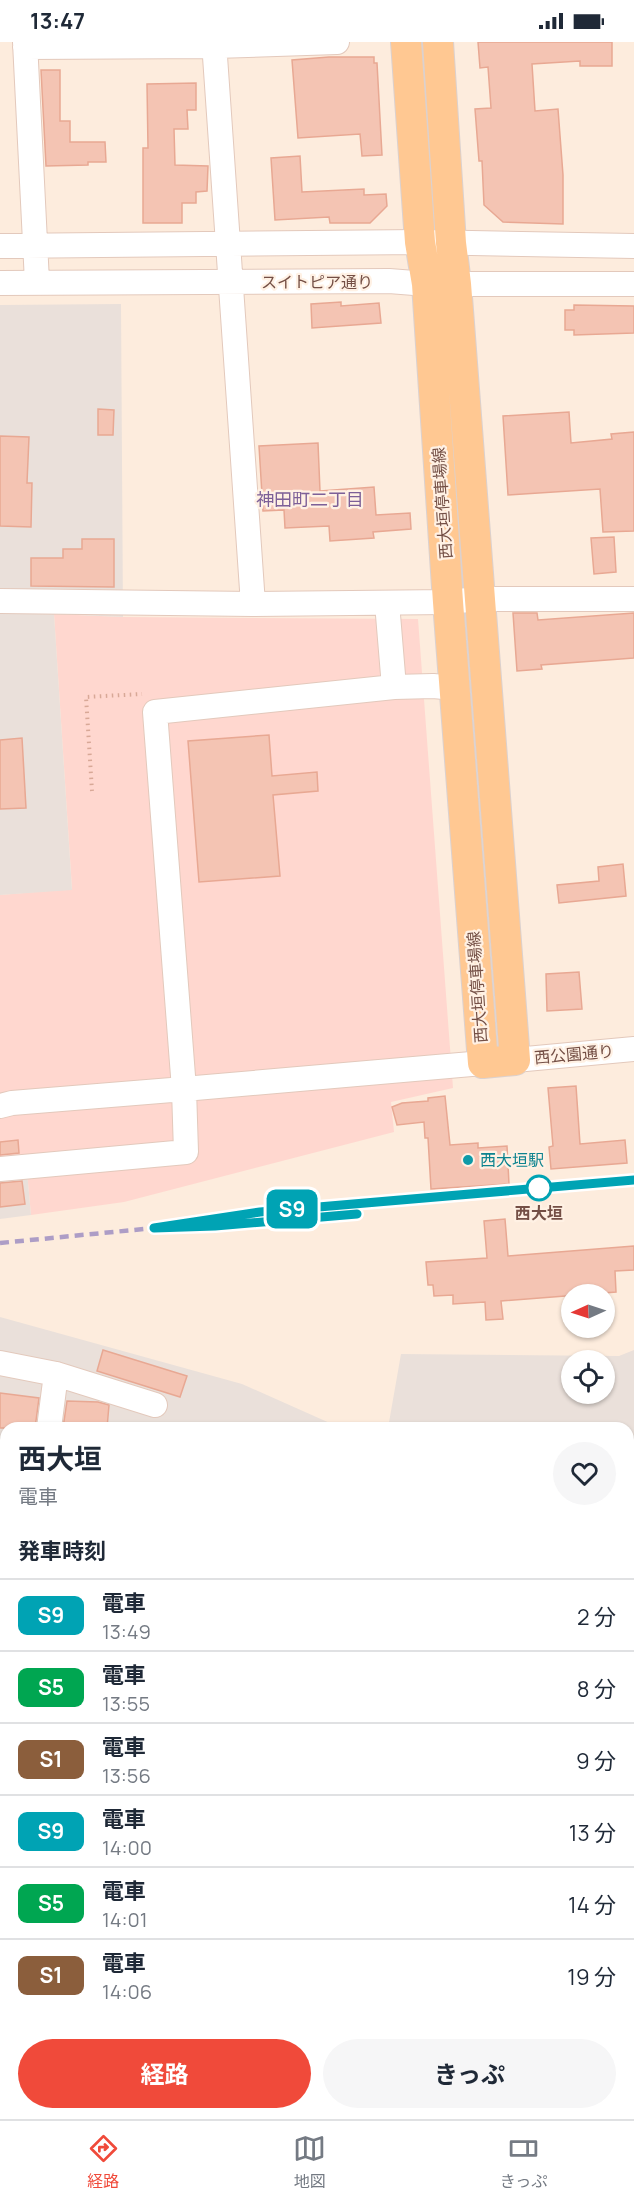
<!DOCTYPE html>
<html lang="ja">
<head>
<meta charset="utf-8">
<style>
	body { margin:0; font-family:Manrope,"Noto Sans JP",sans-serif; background:#f6f6f7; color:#1f2937; height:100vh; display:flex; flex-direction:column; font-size:22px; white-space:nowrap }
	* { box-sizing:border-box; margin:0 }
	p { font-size:20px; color:#747a83 }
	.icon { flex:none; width:33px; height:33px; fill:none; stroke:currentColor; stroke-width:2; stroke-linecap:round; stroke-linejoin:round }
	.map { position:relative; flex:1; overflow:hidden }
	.sheet { position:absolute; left:0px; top:1380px; width:634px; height:698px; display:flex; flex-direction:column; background:#fff; border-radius:18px 18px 0 0; box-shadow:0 2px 4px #0004 }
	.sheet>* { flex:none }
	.badge { padding:0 12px; border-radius:9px; font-size:21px; line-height:39px }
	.needle { width:39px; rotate:267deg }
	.buttons { position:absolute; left:561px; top:1242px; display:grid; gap:12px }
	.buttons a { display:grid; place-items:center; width:54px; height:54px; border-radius:50%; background:#fff; box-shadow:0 2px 4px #0004; font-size:30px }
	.map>.badge { position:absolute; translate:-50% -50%; box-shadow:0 0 0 3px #fff }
	h2 { padding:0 18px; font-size:22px; line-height:54px }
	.round { display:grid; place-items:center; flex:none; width:63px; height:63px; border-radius:32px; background:#f6f6f7 }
	.head { display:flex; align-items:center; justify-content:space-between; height:102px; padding:0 18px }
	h1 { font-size:28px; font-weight:700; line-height:45px }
	.primary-button { display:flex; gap:12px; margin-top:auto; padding:12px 18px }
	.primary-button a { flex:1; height:69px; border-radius:36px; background:#f04a3a; color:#fff; font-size:24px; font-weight:700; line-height:69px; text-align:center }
	.primary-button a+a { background:#f6f6f7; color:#1f2937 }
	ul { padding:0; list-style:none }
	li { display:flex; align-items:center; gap:18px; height:72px; padding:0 18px; border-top:2px solid #e0e1e3 }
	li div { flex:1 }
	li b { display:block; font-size:22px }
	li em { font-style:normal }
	li .badge { min-width:66px; font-weight:700; text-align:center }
	.status { display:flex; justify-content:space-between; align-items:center; height:42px; padding:0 30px; background:#fff; direction:ltr }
	.status svg { height:16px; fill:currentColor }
	.tabs { display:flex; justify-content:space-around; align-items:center; height:84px; border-top:2px solid #e0e1e3; background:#fff; font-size:16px; color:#747a83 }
	.tabs a { display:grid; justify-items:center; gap:3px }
	.tabs .active { color:#f04a3a }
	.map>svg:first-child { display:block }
</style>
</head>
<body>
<div class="status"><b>13:47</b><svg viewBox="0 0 49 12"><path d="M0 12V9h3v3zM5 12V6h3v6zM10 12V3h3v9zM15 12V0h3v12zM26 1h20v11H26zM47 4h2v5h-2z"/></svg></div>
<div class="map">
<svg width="634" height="2077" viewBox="0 0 634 2077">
	<rect width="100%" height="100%" fill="#fdecdd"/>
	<!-- commercial -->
	<path fill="#ffd7cf" d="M 54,572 L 123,575 L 418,577 L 453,1046 L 391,1060 L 394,1090 L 124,1160 L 31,1173 L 27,1130 L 0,1131 L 0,853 L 72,847 Z"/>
	<!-- industrial -->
	<path fill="#eae0da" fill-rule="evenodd" d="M 121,262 L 123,575 L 54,572 L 72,848 L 0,853 L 0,263 Z
		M 27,1130 L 31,1173 L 0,1177 L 0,1131 Z
		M 0,1275 L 242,1342 L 341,1386 L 6,1386 L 6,2072 L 627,2072 L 626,2077 L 0,2077 Z
		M 634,1308 L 634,2017 L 629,2060 L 628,1386 L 388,1386 L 401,1312 L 619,1314 ZM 572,1318 L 604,1318 L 604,1352 L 572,1352 Z"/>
	<!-- building -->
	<path fill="#f4c4b3" stroke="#e8a893" stroke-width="1.5" d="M 478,0 L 612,0 L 612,24 L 580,24 L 580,19 L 532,22 L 535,69 L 558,67 L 563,133 L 563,182 L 503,180 L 484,163 L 482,119 L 479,119 L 475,67 L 491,66 L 488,25 L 480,26 Z
		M 329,15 L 374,15 L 374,21 L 377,21 L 382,113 L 362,114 L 360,92 L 298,96 L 292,18 Z
		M 41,28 L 60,28 L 60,79 L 70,79 L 70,100 L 105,100 L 106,120 L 88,120 L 88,123 L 46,124 Z
		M 196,41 L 196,68 L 187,68 L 188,87 L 174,87 L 175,123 L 208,124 L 207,149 L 196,150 L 196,161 L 182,161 L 182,181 L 143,181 L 143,106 L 148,106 L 147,42 Z
		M 300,114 L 302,150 L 364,147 L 364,153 L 386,152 L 387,164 L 370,181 L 330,181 L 329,175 L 275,178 L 271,116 Z
		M 341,260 L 341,264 L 379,261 L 381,281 L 312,286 L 311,262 Z
		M 574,263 L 634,264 L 634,291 L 574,293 L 574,288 L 565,288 L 565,268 L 574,268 Z
		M 98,367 L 114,368 L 113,393 L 98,393 Z
		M 569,370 L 571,401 L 612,397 L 611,392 L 634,390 L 634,489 L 603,490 L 600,447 L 508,453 L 503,374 Z
		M 0,394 L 29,395 L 27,441 L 32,441 L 31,485 L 0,484 Z
		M 318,401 L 320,449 L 374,445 L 376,473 L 410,471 L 411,487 L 373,490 L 374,496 L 330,499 L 329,484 L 285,486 L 284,468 L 263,469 L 259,404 Z
		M 614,495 L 616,530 L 594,532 L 591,496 Z
		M 82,497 L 114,497 L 114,545 L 31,544 L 31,516 L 63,516 L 63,507 L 82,507 Z
		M 513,571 L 537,571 L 538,578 L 634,571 L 634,616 L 541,623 L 542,627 L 517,629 Z
		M 269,693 L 272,734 L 317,730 L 318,749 L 273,753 L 280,834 L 199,840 L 188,699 Z
		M 22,696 L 26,766 L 0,767 L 0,698 Z
		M 623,822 L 626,854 L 559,861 L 557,843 L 599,839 L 598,825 Z
		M 579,930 L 582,967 L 547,969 L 546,932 Z
		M 576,1044 L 580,1102 L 625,1098 L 627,1121 L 551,1127 L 549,1105 L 553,1104 L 548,1046 Z
		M 445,1054 L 450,1103 L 478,1101 L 478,1106 L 507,1104 L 509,1142 L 431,1147 L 428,1096 L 425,1096 L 424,1080 L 397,1083 L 392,1065 L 402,1061 L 428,1059 L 428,1056 Z
		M 18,1098 L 19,1111 L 0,1113 L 0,1100 Z
		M 22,1139 L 25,1162 L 0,1165 L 0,1141 Z
		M 505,1177 L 508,1214 L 634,1204 L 634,1228 L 615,1229 L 616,1250 L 501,1259 L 503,1277 L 486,1278 L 485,1260 L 453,1262 L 453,1253 L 434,1254 L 433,1243 L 428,1243 L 426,1220 L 487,1216 L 484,1179 Z
		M 103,1308 L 187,1334 L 180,1355 L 97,1329 Z
		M 0,1351 L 39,1356 L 35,1386 L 0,1386 Z
		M 67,1359 L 98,1360 L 109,1363 L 107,1386 L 63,1386 Z"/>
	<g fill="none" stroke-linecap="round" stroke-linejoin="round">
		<defs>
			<path id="minor" d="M 25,0 L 37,240
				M 214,0 L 253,562
				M 25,5 L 215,4 L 337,0
				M 0,204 L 420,200 L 634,204
				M 0,241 L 389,239 L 427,242 L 634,242
				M 0,559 L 253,562 L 448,560 L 479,557 L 634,557
				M 387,561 L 394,645
				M 455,646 L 433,644 L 394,645 L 155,670 L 184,1047 L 483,1021
				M 515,1018 L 634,1007
				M 0,1064 L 12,1061 L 184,1047 L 186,1110 L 0,1127
				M 0,1321 L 56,1332 L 155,1363
				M 49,1386 L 56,1332
				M 628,1791 L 634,1792
				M 0,1809 L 6,1758
				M 289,2077 L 290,2072"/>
			<path id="major" d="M 406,0 L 420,200 L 427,242 L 448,560 L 483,1021 L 515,1018 L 456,242 L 451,201 L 438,0"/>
		</defs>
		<!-- minor casing -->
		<use href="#minor" stroke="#e3c9bc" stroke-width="26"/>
		<!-- major casing -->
		<use href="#major" stroke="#dbd1cf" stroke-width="32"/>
		<!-- path -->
		<path stroke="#d8a897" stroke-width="4" stroke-dasharray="1.5 4.5" stroke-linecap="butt" d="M 92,749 L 86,655 L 142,652"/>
		<!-- minor -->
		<use href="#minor" stroke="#fff" stroke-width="24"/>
		<!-- major -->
		<use href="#major" stroke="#ffc892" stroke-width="30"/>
		<!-- rail -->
		<path stroke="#ad9dc6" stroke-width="4.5" stroke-dasharray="9 6" stroke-linecap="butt" d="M 225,1183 L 357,1172
			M 0,1201 L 154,1186 L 260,1170 L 634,1138"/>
	</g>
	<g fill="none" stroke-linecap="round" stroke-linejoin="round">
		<defs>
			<path id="line" d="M 357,1172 L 215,1184 L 154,1186 L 260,1170 L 634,1138"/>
		</defs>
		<!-- line casing -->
		<use href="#line" stroke="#fff" stroke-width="14"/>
		<!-- line -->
		<use href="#line" stroke="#00a3b4" stroke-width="9"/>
	</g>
	<!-- markers -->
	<circle fill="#0f9aa8" stroke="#fff1e4" stroke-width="2" cx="468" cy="1118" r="6"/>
	<circle fill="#fff" stroke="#00a3b4" stroke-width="3" cx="539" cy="1146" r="12"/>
	<g text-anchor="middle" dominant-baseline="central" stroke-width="4.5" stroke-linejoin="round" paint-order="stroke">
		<!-- street labels -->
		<g font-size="16" fill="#744f45" stroke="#fff1e4">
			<text x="317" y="240">スイトピア通り</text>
			<text transform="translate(442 461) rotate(-94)">西大垣停車場線</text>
			<text transform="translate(477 945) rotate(-94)">西大垣停車場線</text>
			<text transform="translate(574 1012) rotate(-5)">西公園通り</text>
		</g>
		<!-- culture labels -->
		<g font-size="16" fill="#0d838f" stroke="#fff1e4" text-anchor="start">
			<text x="480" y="1118">西大垣駅</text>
		</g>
		<!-- stop labels -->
		<g font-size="16" font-weight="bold" fill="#744f45" stroke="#fff1e4">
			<text x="539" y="1171">西大垣</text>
		</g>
		<!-- neighbourhood labels -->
		<g font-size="18" fill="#7d6098" stroke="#fff1e4">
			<text x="310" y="457">神田町二丁目</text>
		</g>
	</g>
</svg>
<div class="buttons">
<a><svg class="needle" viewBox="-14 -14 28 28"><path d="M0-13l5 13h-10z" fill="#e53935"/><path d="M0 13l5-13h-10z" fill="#747a83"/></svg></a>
<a><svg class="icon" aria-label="locate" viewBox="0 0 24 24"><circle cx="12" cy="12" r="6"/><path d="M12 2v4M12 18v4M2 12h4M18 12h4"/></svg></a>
</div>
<b class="badge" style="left:292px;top:1167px;background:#00a3b4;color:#fff">S9</b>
<section class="sheet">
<div class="head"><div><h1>西大垣</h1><p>電車</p></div><a class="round"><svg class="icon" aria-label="heart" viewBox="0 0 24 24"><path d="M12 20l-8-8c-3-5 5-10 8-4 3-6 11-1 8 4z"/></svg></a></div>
<h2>発車時刻</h2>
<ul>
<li><span class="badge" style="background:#00a3b4;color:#fff">S9</span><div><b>電車</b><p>13:49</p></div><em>2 分</em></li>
<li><span class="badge" style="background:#00a651;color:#fff">S5</span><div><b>電車</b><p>13:55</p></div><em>8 分</em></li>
<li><span class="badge" style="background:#8b5e3c;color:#fff">S1</span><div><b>電車</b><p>13:56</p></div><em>9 分</em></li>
<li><span class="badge" style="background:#00a3b4;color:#fff">S9</span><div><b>電車</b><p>14:00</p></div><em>13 分</em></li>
<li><span class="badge" style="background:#00a651;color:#fff">S5</span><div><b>電車</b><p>14:01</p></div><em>14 分</em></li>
<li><span class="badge" style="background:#8b5e3c;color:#fff">S1</span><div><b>電車</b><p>14:06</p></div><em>19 分</em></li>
</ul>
<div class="primary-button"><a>経路</a><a>きっぷ</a></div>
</section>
</div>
<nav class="tabs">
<a class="active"><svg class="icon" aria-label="directions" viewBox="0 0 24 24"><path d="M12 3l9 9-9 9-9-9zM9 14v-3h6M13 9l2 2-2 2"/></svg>経路</a>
<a><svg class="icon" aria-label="map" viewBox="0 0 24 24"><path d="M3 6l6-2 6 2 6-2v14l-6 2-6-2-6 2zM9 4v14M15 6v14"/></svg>地図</a>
<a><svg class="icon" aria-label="tickets" viewBox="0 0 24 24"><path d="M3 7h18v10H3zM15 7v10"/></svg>きっぷ</a>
</nav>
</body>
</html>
